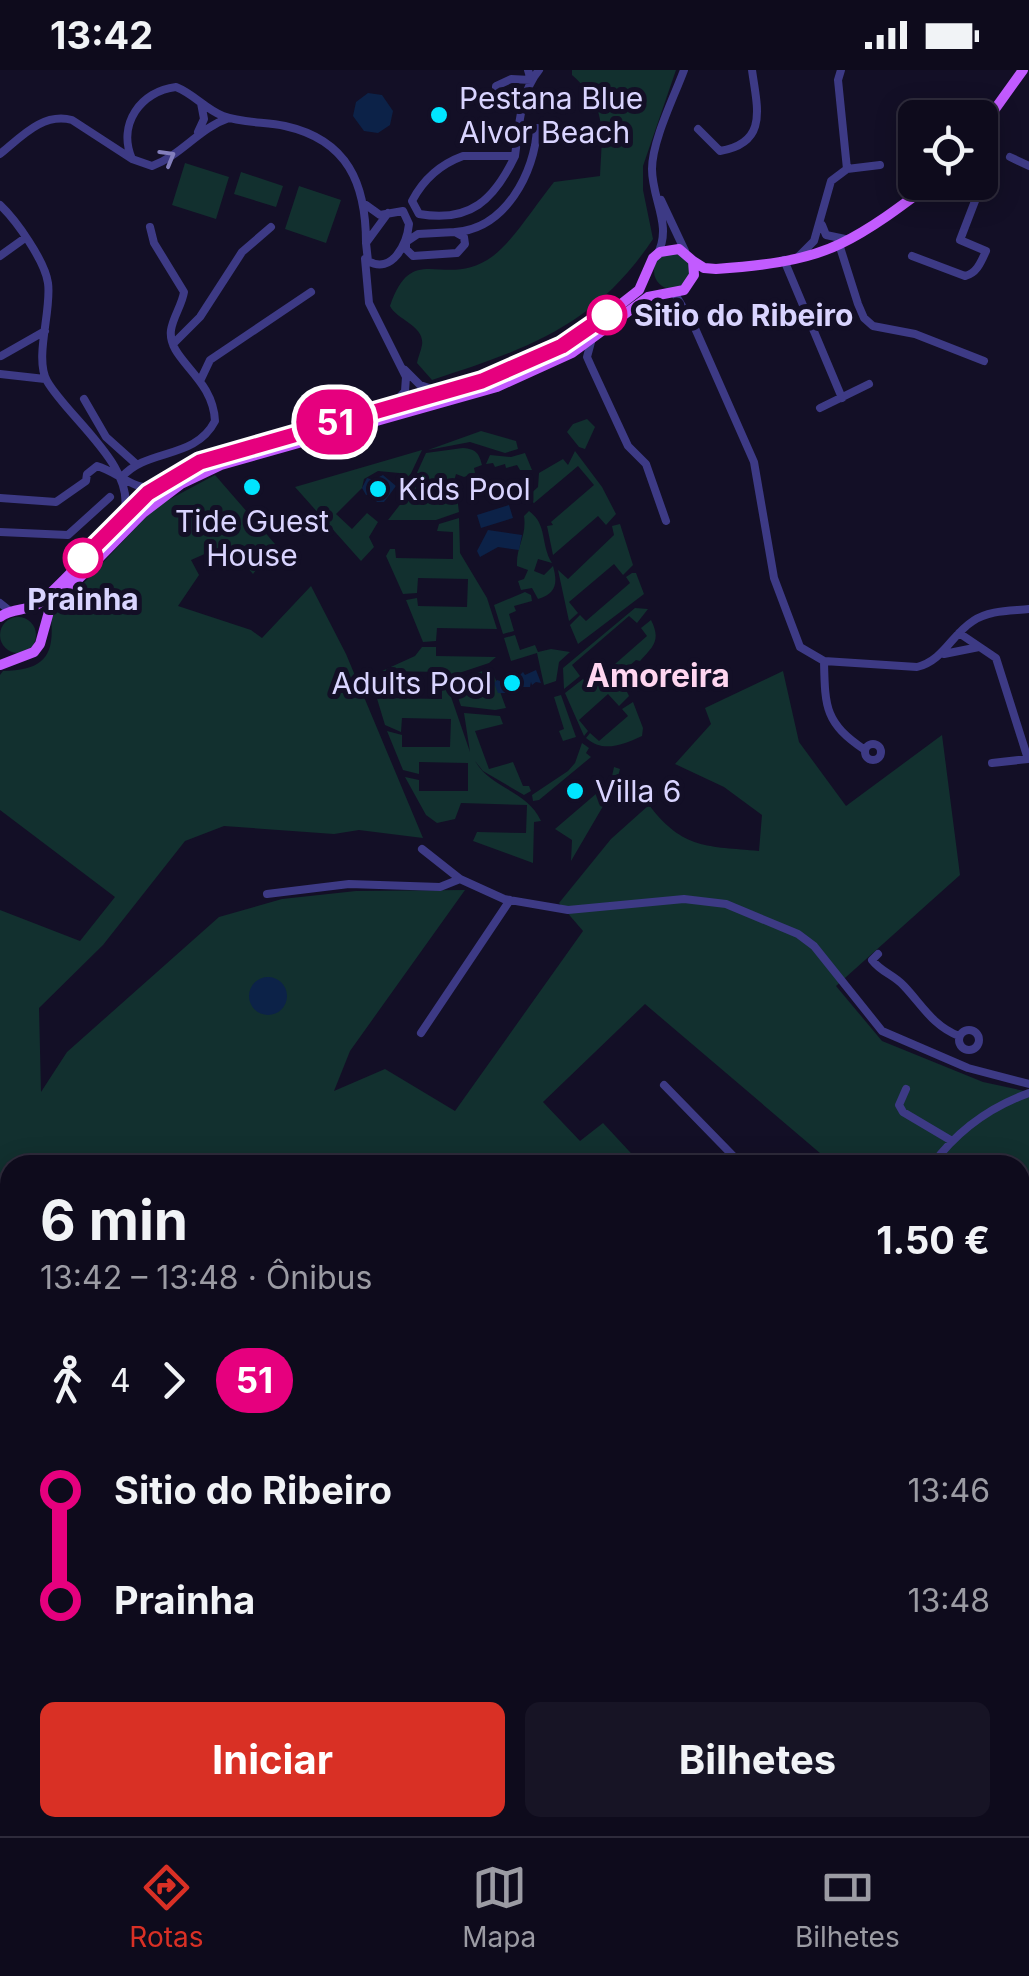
<!DOCTYPE html>
<html lang="pt">
<head>
<meta charset="utf-8">
<style>
	body { margin:0; font-family:Inter,sans-serif; background:#171425; color:#f1f3f6; height:100vh; display:flex; flex-direction:column; font-size:38px; white-space:nowrap }
	* { box-sizing:border-box; margin:0 }
	p { font-size:32px; color:#9b9ba3 }
	.icon { flex:none; width:55px; height:55px; fill:none; stroke:currentColor; stroke-width:2; stroke-linecap:round; stroke-linejoin:round }
	.map { position:relative; flex:1; overflow:hidden }
	.sheet { position:absolute; left:0px; top:1085px; width:1030px; height:682px; display:flex; flex-direction:column; background:#0e0b1c; border-radius:30px 30px 0 0; box-shadow:0 5px 25px #0003,0 0 0 2px #2e2b3b }
	.sheet>* { flex:none }
	.badge { padding:0 20px; border-radius:32px; font-size:35px; line-height:65px }
	.buttons { position:absolute; left:898px; top:30px; display:grid; gap:20px }
	.buttons a { display:grid; place-items:center; width:100px; height:100px; border-radius:15px; background:#0e0b1c; box-shadow:0 5px 25px #0003,0 0 0 2px #2e2b3b; font-size:50px }
	.map>.badge { position:absolute; translate:-50% -50%; box-shadow:0 0 0 5px #fff }
	.legs { display:flex; align-items:center; gap:15px; height:110px; padding:0 40px; font-size:32px }
	.legs p { margin-inline-start:auto }
	.overview { display:flex; align-items:center; justify-content:space-between; height:170px; padding:0 40px }
	h1 { font-size:55px; font-weight:700; line-height:75px }
	.primary-button { display:flex; gap:20px; margin-top:auto; padding:20px 40px }
	.primary-button a { flex:1; height:115px; border-radius:15px; background:#d93025; color:#fff; font-size:40px; font-weight:700; line-height:115px; text-align:center }
	.primary-button a+a { background:#171425; color:#f1f3f6 }
	ul { padding:0 40px; list-style:none }
	li { display:flex; align-items:center; gap:35px; height:110px; font-size:38px }
	li i { display:grid; place-items:center; width:15px; height:100%; margin:0 12px; background:currentColor }
	li i::after { content:''; width:25px; height:25px; margin:-12px; border:8px solid; border-radius:50%; background:#0e0b1c }
	li p { margin-inline-start:auto }
	li:first-child i { background:linear-gradient(#0000 50%,currentColor 0) }
	li:last-child i { background:linear-gradient(currentColor 50%,#0000 0) }
	.status { display:flex; justify-content:space-between; align-items:center; height:70px; padding:0 50px; background:#0e0b1c; direction:ltr }
	.status svg { height:28px; fill:currentColor }
	.menu { display:flex; justify-content:space-around; align-items:center; height:140px; border-top:2px solid #2e2b3b; background:#0e0b1c; font-size:28px; color:#9b9ba3 }
	.menu a { display:grid; justify-items:center; gap:5px }
	.menu .selected { color:#d93025 }
	.map>svg:first-child { display:block }
</style>
</head>
<body>
<div class="status"><b>13:42</b><svg viewBox="0 0 49 12"><path d="M0 12V9h3v3zM5 12V6h3v6zM10 12V3h3v9zM15 12V0h3v12zM26 1h20v11H26zM47 4h2v5h-2z"/></svg></div>
<div class="map">
<svg width="1029" height="1766" viewBox="0 0 1029 1766">
	<rect width="100%" height="100%" fill="#130f26"/>
	<!-- green -->
	<path fill="#12302f" d="M 572,0 L 676,0 L 643,96 L 643,120 L 653,169 C 595,256 527,279 432,310 L 417,293 C 418,287 421,281 422,275 C 425,256 397,250 390,236 C 413,168 444,222 493,186 C 514,170 536,134 554,112 L 600,106 C 602,62 608,36 572,5 Z
		M 185,93 L 229,107 L 216,149 L 172,135 Z
		M 241,102 L 283,116 L 276,137 L 234,124 Z
		M 299,116 L 341,130 L 326,173 L 285,159 Z
		M654 201a18 18 0 1 1 36 0a18 18 0 1 1-36 0Z
		M 587,349 L 595,357 L 585,379 L 579,377 L 567,362 L 573,354 Z
		M 481,361 L 516,371 L 518,379 L 505,383 L 470,372 L 428,380 Z
		M 463,378 C 476,379 479,383 482,395 L 474,398 L 475,403 L 464,407 L 456,404 L 453,415 L 429,410 L 456,419 L 459,442 L 436,450 L 388,450 L 406,427 L 426,383 Z
		M 422,380 L 405,416 L 399,403 L 378,401 L 364,409 L 362,418 L 336,444 L 352,459 L 367,443 L 378,452 L 369,467 L 374,477 L 361,491 L 295,417 Z
		M 575,381 L 602,417 L 616,444 L 606,455 L 598,446 L 553,485 L 547,456 L 553,455 L 551,452 L 594,415 L 578,396 L 534,433 L 526,428 L 538,417 L 539,403 L 563,389 L 568,395 Z
		M 525,383 L 532,400 L 520,400 L 517,395 L 506,398 L 505,394 L 495,397 L 493,393 L 486,394 L 490,385 L 511,387 Z
		M 215,405 L 275,474 L 253,504 L 227,474 L 191,490 L 199,505 L 178,536 L 251,560 L 262,568 L 311,516 L 346,584 L 423,768 L 359,760 L 334,764 L 224,756 L 185,771 L 103,875 L 39,938 L 41,1022 L 67,982 L 219,847 L 282,829 L 356,821 L 465,820 L 350,981 L 334,1021 L 385,999 L 455,1041 L 583,861 L 559,833 L 611,769 L 649,735 C 683,780 708,776 759,781 L 762,745 L 724,717 L 675,694 L 711,654 L 705,638 L 783,601 L 799,672 L 846,736 L 942,665 L 960,805 L 836,916 L 882,971 L 983,1012 L 1029,1022 L 1029,1625 L 1020,1633 L 1020,1095 L 834,1095 L 645,934 L 543,1032 L 580,1071 L 603,1053 L 642,1095 L 10,1095 L 10,1346 L 0,1349 L 0,840 L 80,871 L 115,827 L 0,740 L 0,605 L 3,601 C 43,600 55,587 51,548 L 155,437 Z
		M 529,441 C 548,455 540,474 552,493 L 538,489 L 534,501 L 544,505 L 553,496 C 558,514 556,523 538,529 L 532,518 L 521,520 L 518,511 L 524,509 L 528,500 L 517,496 C 516,476 527,467 524,446 Z
		M 459,448 L 460,483 L 487,528 L 497,559 L 437,558 L 436,571 L 423,572 L 406,530 L 417,528 L 418,536 L 467,537 L 468,509 L 418,508 L 417,523 L 403,524 L 386,486 L 390,479 L 395,479 L 396,488 L 453,489 L 453,462 L 437,461 L 439,454 Z
		M 620,454 L 633,495 L 623,505 L 614,494 L 569,532 L 578,543 L 569,551 L 558,500 L 568,509 L 614,465 L 612,456 Z
		M 632,503 L 636,503 L 644,524 L 578,574 L 570,555 L 580,545 L 586,551 L 630,513 L 626,507 Z
		M 525,522 L 531,525 L 532,531 L 514,536 L 516,541 L 509,544 L 514,561 L 503,564 L 494,535 Z
		M 635,538 L 648,539 L 637,553 L 629,546 L 572,595 L 580,606 L 564,619 L 563,598 Z
		M0 565a18 18 0 1 1 36 0a18 18 0 1 1-36 0Z
		M 651,550 C 661,570 654,576 640,591 L 636,590 L 613,610 L 617,617 L 625,618 L 629,626 L 619,636 L 608,624 L 579,650 L 588,661 L 584,666 L 565,623 L 583,609 L 590,616 L 647,566 L 641,558 Z
		M 515,565 L 520,580 L 535,575 L 538,582 L 551,579 L 570,582 L 559,592 L 556,611 L 544,615 L 537,583 L 511,591 L 504,568 Z
		M 422,577 L 436,577 L 436,586 L 496,587 L 489,593 L 456,604 L 448,618 L 470,682 L 464,643 L 500,646 L 503,654 L 475,661 L 489,699 L 513,692 L 523,716 L 529,716 L 531,721 L 524,725 L 483,701 L 475,691 C 491,719 527,720 541,751 L 534,752 L 533,793 L 473,771 L 477,762 L 526,763 L 527,735 L 461,733 L 455,749 L 437,753 L 426,745 L 405,707 L 419,710 L 419,721 L 468,721 L 468,693 L 419,692 L 419,704 L 403,700 L 387,661 L 402,665 L 402,677 L 450,677 L 451,649 L 402,648 L 401,662 L 385,655 L 372,612 L 377,601 L 382,628 L 442,629 L 442,602 L 382,601 L 415,586 Z
		M 486,600 L 489,606 L 494,605 L 506,638 L 495,640 L 461,636 L 455,619 L 457,609 Z
		M 561,625 L 576,667 L 563,671 L 559,661 L 564,659 L 554,627 Z
		M 633,632 L 643,658 L 642,666 C 622,675 603,683 586,668 L 590,663 L 599,671 L 628,646 L 622,639 Z
		M 582,673 L 589,678 L 586,683 L 591,687 L 539,730 L 533,731 L 532,725 L 568,701 L 575,693 Z
		M 614,697 L 620,699 L 616,714 L 571,791 L 572,770 L 555,759 L 611,711 Z
		M 10,1458 L 10,1627 L 0,1634 L 0,1461 Z
		M 1029,1648 L 1029,1766 L 1012,1766 L 1003,1758 L 1020,1758 L 1020,1655 Z
		M 268,1758 L 317,1758 L 316,1766 L 274,1766 Z
		M 332,1758 L 720,1758 L 720,1766 L 331,1766 Z"/>
	<!-- water -->
	<path fill="#0c2248" d="M 368,23 L 382,25 L 393,41 L 390,55 L 378,63 L 364,61 L 353,46 L 356,32 Z
		M 383,405 L 396,416 L 384,432 L 377,432 L 370,424 L 366,425 L 362,418 L 367,408 L 373,410 Z
		M 509,435 L 513,448 L 481,458 L 477,445 Z
		M 488,460 L 522,465 L 519,480 L 498,477 L 480,487 L 477,481 Z
		M 536,600 L 541,613 L 536,612 L 532,615 L 531,612 L 530,617 L 517,617 L 515,622 L 513,618 L 509,623 L 498,623 L 494,613 L 497,610 L 503,612 L 507,607 L 514,607 L 517,604 L 519,606 L 523,602 L 525,605 Z
		M249 926a19 19 0 1 1 38 0a19 19 0 1 1-38 0Z"/>
	<g fill="none" stroke-linecap="round" stroke-linejoin="round">
		<!-- minor -->
		<path stroke="#3d3a85" stroke-width="8" d="M 841,0 L 838,10 L 847,99
			M 496,34 L 496,16 L 511,9 L 531,10 L 528,0
			M 229,48 C 199,58 182,85 152,96 L 132,89 C 117,54 141,21 176,17 C 194,24 205,39 223,46 C 242,53 265,52 285,56 C 348,70 366,114 366,173
			M 698,59 L 720,81 C 769,73 757,37 752,0
			M 198,62 L 204,49 L 201,33
			M 0,84 C 21,67 43,42 72,50 L 132,89
			M 463,86 L 515,86 C 494,130 470,153 419,144 L 412,131 C 423,110 441,94 463,86 Z
			M 515,86 C 519,57 520,23 539,0
			M 1010,87 L 1029,96
			M 661,130 L 685,181
			M 0,135 C 16,150 45,191 48,213 C 52,240 34,288 47,311 C 68,348 140,399 123,446
			M 366,135 L 380,145 L 403,141 L 409,154 C 407,174 392,205 368,191 L 366,173 L 388,143
			M 822,155 L 826,165 L 845,169
			M 455,162 C 505,159 535,103 537,58
			M 455,162 L 464,167 L 465,174 L 457,183 L 413,186 L 406,179 L 406,172 L 418,164 Z
			M 839,174 L 858,234 L 864,248 L 873,256 L 915,264 L 984,291
			M 657,185 C 673,156 652,130 652,99 C 652,71 674,27 684,0
			M 0,186 L 25,168
			M 912,186 L 965,206 C 977,203 981,192 986,181 L 960,170 L 980,118 L 967,112
			M 798,187 L 814,171 L 831,111 L 847,99 L 880,95
			M 365,189 L 369,233 L 406,307 L 405,321 L 392,336
			M 784,190 L 842,328
			M 675,224 L 694,256 L 754,392 L 774,508 L 800,577 L 824,591 L 917,597 C 944,590 951,565 973,551 C 989,540 1011,541 1029,539
			M 591,272 L 587,287 L 591,296 L 628,376 L 646,394 L 666,451
			M 173,274 L 200,247 L 242,182 L 271,157
			M 1,286 L 45,261
			M 405,300 L 420,315 L 438,321
			M 0,304 L 45,309
			M 201,309 L 210,290 L 311,222
			M 84,329 L 106,367 L 135,393
			M 820,338 L 869,314
			M 122,407 C 147,378 195,390 215,351 C 213,306 167,290 171,260 C 173,247 182,235 184,222 L 154,173 L 150,157
			M 0,428 L 56,432 L 86,411 L 87,404 L 97,396 C 118,402 135,422 157,417
			M 0,462 L 68,465 L 110,427
			M 0,533 L 10,541
			M 959,563 L 996,588 L 1028,689 L 992,693
			M 944,584 L 979,577
			M 824,591 C 825,638 825,653 865,680
			M865 682a8 8 0 1 1 16 0a8 8 0 1 1-16 0Z
			M 422,779 L 460,809
			M 267,824 L 349,814 L 440,817 L 460,809 L 504,829 L 568,840 L 684,829 L 726,834 L 798,864 L 814,876 L 882,961 L 968,998 L 1029,1014
			M 878,884 L 872,890 C 881,902 894,905 904,916 C 922,935 933,956 959,966
			M959 970a10 10 0 1 1 20 0a10 10 0 1 1-20 0Z
			M 421,963 L 510,830
			M 664,1015 L 742,1095
			M 906,1019 L 899,1035 L 903,1042 L 952,1071
			M 932,1095 C 957,1061 990,1037 1029,1023
			M 0,1193 L 10,1150
			M 0,1262 L 0,1266
			M 0,1450 L 10,1447
			M 1020,1644 L 1029,1637
			M 0,1738 L 10,1731
			M 0,1741 L 10,1754
			M 13,1758 L 20,1766
			M 250,1758 L 259,1766
			M 324,1758 L 324,1766
			M 625,1766 L 629,1758
			M 773,1766 L 774,1758
			M 963,1766 L 964,1758"/>
		<!-- major -->
		<path stroke="#c25bff" stroke-width="10" d="M 980,60 L 1023,0
			M 693,191 L 704,198 L 716,199 C 756,196 803,192 840,174 C 873,158 904,134 933,112
			M 0,547 C 13,537 30,542 42,531 C 107,472 133,420 219,384 L 482,311 L 544,286 L 597,253 L 639,220 L 653,188 L 660,182 L 679,179 L 693,191 L 694,205 L 684,220 L 648,227 L 572,283 L 497,317 L 221,395 L 181,414 L 143,443 L 50,538 L 40,574 L 34,582 L 0,595"/>
	</g>
	<!-- one-way arrows -->
	<defs><path id="oneway-chevron" d="M-2-3.5L2.5 0L-2 3.5" fill="none" stroke-width="1.6" stroke-linecap="round" stroke-linejoin="round" transform="scale(2.5)"/></defs>
	<use stroke="#837fbc" href="#oneway-chevron" transform="translate(168 87) rotate(-30)"/>
	<g fill="none" stroke-linecap="round" stroke-linejoin="round">
		<defs>
			<path id="line-1" d="M 83,488 L 148,423 L 200,392 L 482,311 L 562,276 L 607,245"/>
		</defs>
		<!-- line-1 casing -->
		<use href="#line-1" stroke="#fff" stroke-width="22"/>
		<!-- line-1 -->
		<use href="#line-1" stroke="#e6007e" stroke-width="15"/>
	</g>
	<!-- markers -->
	<g fill="#00e5ff" stroke="#130f26" stroke-width="4">
		<circle cx="439" cy="45" r="10"/>
		<circle cx="252" cy="417" r="10"/>
		<circle cx="378" cy="419" r="10"/>
		<circle cx="512" cy="613" r="10"/>
		<circle cx="575" cy="721" r="10"/>
	</g>
	<g fill="#fff" stroke="#e6007e" stroke-width="5">
		<circle cx="607" cy="245" r="18"/>
		<circle cx="83" cy="488" r="18"/>
	</g>
	<g text-anchor="middle" dominant-baseline="central" stroke-width="10" stroke-linejoin="round" paint-order="stroke">
		<!-- poi labels -->
		<g font-size="30" fill="#d9d4ff" stroke="#130f26" text-anchor="start">
			<text x="459" y="28">Pestana Blue<tspan x="459" dy="34">Alvor Beach</tspan></text>
			<text x="398" y="419">Kids Pool</text>
			<text x="252" y="451" text-anchor="middle">Tide Guest<tspan x="252" dy="34">House</tspan></text>
			<text x="492" y="613" text-anchor="end">Adults Pool</text>
			<text x="595" y="721">Villa 6</text>
		</g>
		<!-- stop labels -->
		<g font-size="30" font-weight="bold" fill="#d9d4ff" stroke="#130f26" text-anchor="start">
			<text x="634" y="245">Sitio do Ribeiro</text>
			<text x="83" y="529" text-anchor="middle">Prainha</text>
		</g>
		<!-- neighbourhood labels -->
		<g font-size="32" font-weight="bold" fill="#ffd6f0" stroke="#130f26">
			<text x="658" y="605">Amoreira</text>
		</g>
	</g>
</svg>
<div class="buttons">
<a><svg class="icon" aria-label="locate" viewBox="0 0 24 24"><circle cx="12" cy="12" r="6"/><path d="M12 2v4M12 18v4M2 12h4M18 12h4"/></svg></a>
</div>
<b class="badge" style="left:335px;top:352px;background:#e6007e;color:#fff">51</b>
<section class="sheet">
<div class="overview"><div><h1>6 min</h1><p>13:42 – 13:48 · Ônibus</p></div><b>1.50 €</b></div>
<div class="legs"><svg class="icon" aria-label="walk" viewBox="0 0 24 24"><circle cx="13" cy="4" r="2"/><path d="M13 8l-2 6 4 7M11 14l-3 7M7 12l3-4h3l4 4"/></svg>4<svg class="icon" aria-label="forward" viewBox="0 0 24 24"><path d="M9 5l7 7-7 7"/></svg><b class="badge" style="background:#e6007e;color:#fff">51</b></div>
<ul>
<li><i style="color:#e6007e"></i><b>Sitio do Ribeiro</b><p>13:46</p></li>
<li><i style="color:#e6007e"></i><b>Prainha</b><p>13:48</p></li>
</ul>
<div class="primary-button"><a>Iniciar</a><a>Bilhetes</a></div>
</section>
</div>
<nav class="menu">
<a class="selected"><svg class="icon" aria-label="directions" viewBox="0 0 24 24"><path d="M12 3l9 9-9 9-9-9zM9 14v-3h6M13 9l2 2-2 2"/></svg>Rotas</a>
<a><svg class="icon" aria-label="map" viewBox="0 0 24 24"><path d="M3 6l6-2 6 2 6-2v14l-6 2-6-2-6 2zM9 4v14M15 6v14"/></svg>Mapa</a>
<a><svg class="icon" aria-label="tickets" viewBox="0 0 24 24"><path d="M3 7h18v10H3zM15 7v10"/></svg>Bilhetes</a>
</nav>
</body>
</html>
